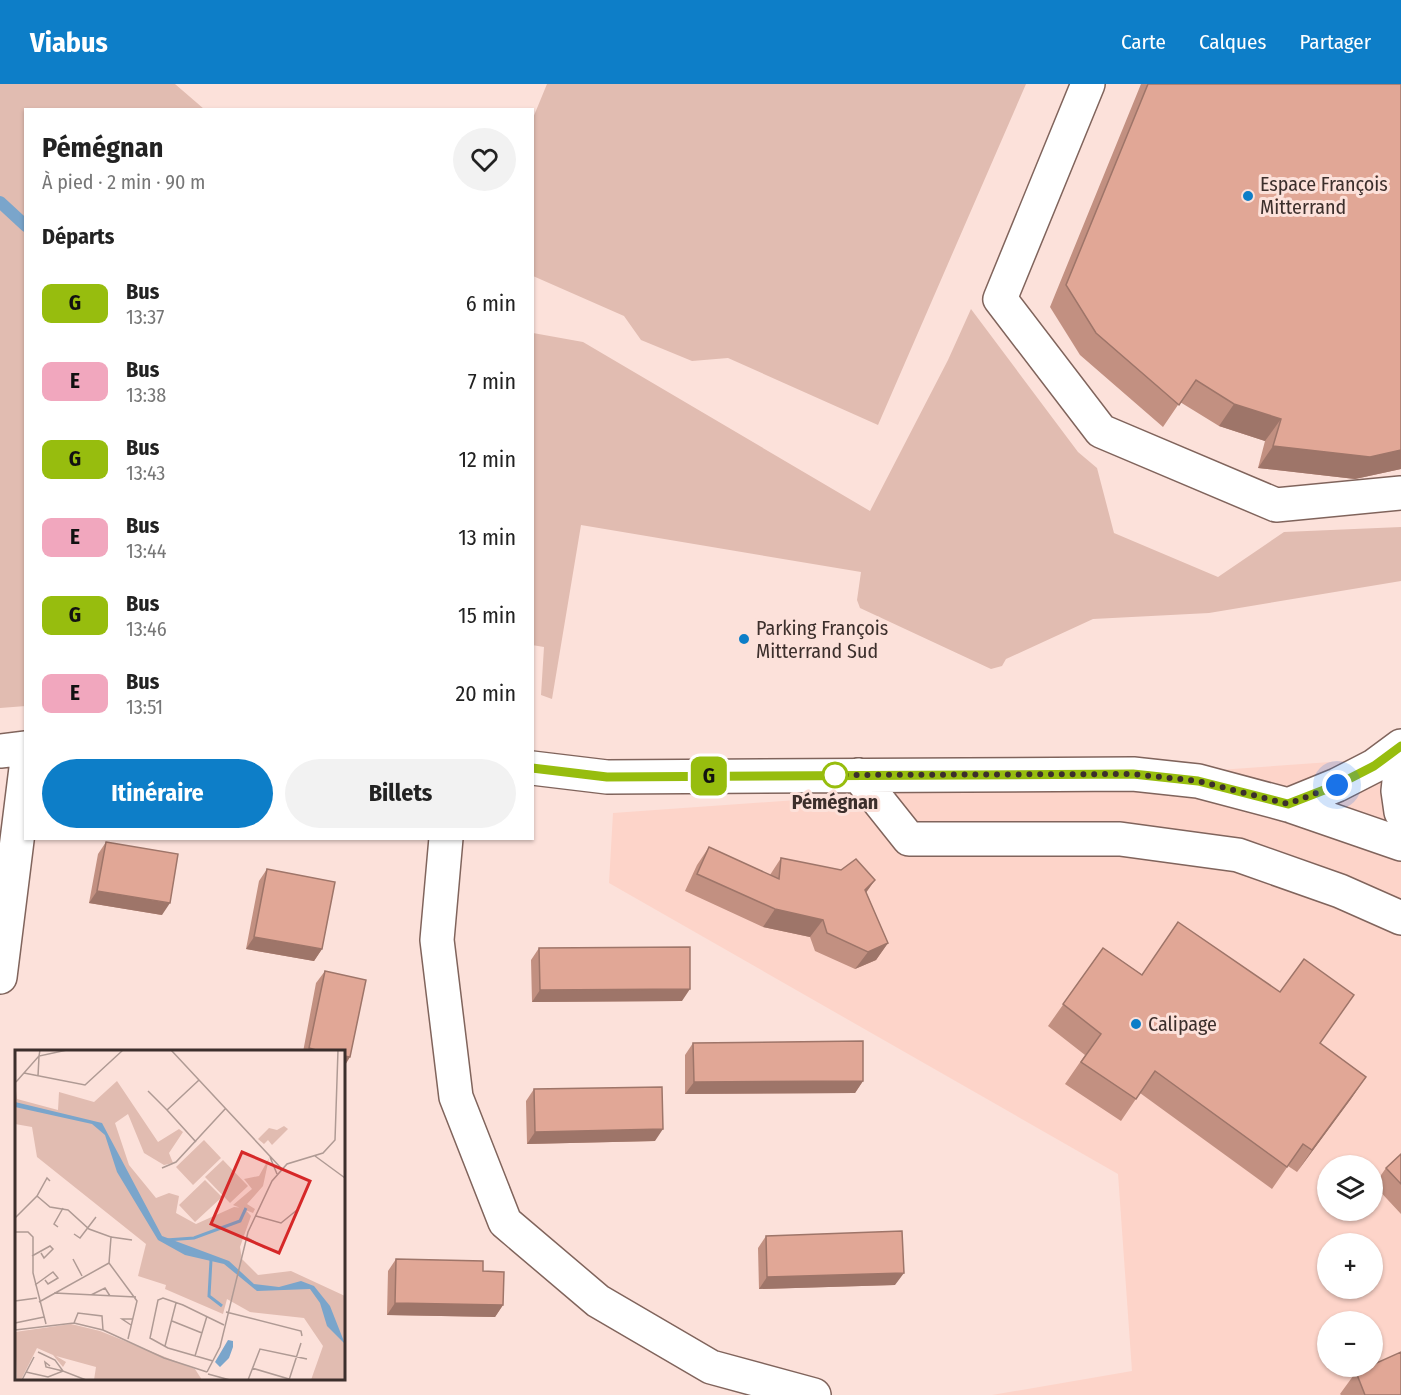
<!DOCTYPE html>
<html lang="fr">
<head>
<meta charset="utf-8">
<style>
	body { margin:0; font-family:"Fira Sans Condensed",sans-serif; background:#f2f2f2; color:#222; height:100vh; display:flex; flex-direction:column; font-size:22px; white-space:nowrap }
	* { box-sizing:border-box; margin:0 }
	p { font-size:20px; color:#767676 }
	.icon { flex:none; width:33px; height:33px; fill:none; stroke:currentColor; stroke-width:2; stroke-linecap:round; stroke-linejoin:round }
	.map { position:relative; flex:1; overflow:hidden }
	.drawer { position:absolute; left:24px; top:24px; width:510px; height:732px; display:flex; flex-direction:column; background:#fff; border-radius:0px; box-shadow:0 2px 4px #0004 }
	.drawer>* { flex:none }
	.badge { padding:0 12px; border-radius:9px; font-size:21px; line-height:39px }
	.fabs { position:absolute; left:1317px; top:1071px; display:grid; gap:12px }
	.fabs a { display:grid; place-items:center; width:66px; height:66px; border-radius:50%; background:#fff; box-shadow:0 2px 4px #0004; font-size:30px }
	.you { position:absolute; width:30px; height:30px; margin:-15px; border:4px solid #fff; border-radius:50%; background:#1a73e8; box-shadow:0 0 0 9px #1a73e833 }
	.map>.badge { position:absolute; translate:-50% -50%; box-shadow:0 0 0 3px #fff }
	h2 { padding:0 18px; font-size:22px; line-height:54px }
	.round { display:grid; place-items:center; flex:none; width:63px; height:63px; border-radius:32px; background:#f2f2f2 }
	.head { display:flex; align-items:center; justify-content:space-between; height:102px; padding:0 18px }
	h1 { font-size:28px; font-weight:700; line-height:45px }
	.primary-button { display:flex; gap:12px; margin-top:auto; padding:12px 18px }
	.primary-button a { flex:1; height:69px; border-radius:36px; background:#0d7ec8; color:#fff; font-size:24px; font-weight:700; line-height:69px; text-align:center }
	.primary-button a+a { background:#f2f2f2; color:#222 }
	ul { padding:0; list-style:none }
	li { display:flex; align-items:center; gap:18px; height:78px; padding:0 18px }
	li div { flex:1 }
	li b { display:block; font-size:22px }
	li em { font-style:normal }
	li .badge { min-width:66px; font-weight:700; text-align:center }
	header { display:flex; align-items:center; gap:36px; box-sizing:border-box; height:84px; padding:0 30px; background:#0d7ec8; color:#fff }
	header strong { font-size:28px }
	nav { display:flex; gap:33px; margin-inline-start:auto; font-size:21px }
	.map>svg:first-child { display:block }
</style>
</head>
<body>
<header>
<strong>Viabus</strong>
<nav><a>Carte</a><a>Calques</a><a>Partager</a></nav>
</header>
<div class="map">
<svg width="1401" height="1311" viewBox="0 0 1401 1311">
	<rect width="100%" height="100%" fill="#fce1da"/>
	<!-- built -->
	<path fill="#fdd4c9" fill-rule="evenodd" d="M 1401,673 L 1401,1311 L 992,1311 L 1132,1287 L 1118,1090 L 609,799 L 613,729 ZM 1328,1082 L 1372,1082 L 1372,1126 L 1328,1126 ZM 1328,1160 L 1372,1160 L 1372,1204 L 1328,1204 ZM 1328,1238 L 1372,1238 L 1372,1282 L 1328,1282 Z"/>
	<!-- green -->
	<path fill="#e1bcb1" d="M 0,0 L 175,0 L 204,25 L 26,26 L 26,622 L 0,624 Z
		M 547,0 L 1026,0 L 878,341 L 728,274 L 692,277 L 641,256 L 624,232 L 533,192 L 533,34 Z
		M 971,225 L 1078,368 L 1097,384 L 1114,449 L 1218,493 L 1284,448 L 1401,443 L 1401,497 L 1209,529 L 1093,535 L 1006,575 L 1002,582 L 991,585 L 860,524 L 857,516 L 861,488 L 581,441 L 552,615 L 541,611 L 544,563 L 532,561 L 533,249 L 583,258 L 870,427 L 948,276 Z"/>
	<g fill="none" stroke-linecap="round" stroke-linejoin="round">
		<!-- stream -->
		<path stroke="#7aa5cb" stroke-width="12" d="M 0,118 L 26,142"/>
		<defs>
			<path id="minor" d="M 1088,0 L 1000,215 L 1101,347 L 1276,421 L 1401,409
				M 0,667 L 26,664
				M 1401,678 L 1398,707 L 1401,728
				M 532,684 L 607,693 L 1133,690 L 1198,697 L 1288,721 L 1401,760
				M 858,691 L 909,755 L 1120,755 L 1238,771 L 1340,807 L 1401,834
				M 1288,721 L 1337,701 L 1374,682 L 1401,662
				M 446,754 L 437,856 L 456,1013 L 505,1138 L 598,1217 L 711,1283 L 814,1311
				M 0,893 L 26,684"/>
		</defs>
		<!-- minor casing -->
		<use href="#minor" stroke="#80645c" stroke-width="36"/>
		<!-- minor -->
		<use href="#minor" stroke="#fff" stroke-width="33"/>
	</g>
	<!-- wall -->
	<path fill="#c29081" d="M 1141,0 L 1401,0 L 1401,385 L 1355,395 L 1258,384 L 1265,357 L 1219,342 L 1180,318 L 1163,343 L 1080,271 L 1050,223 Z
		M 106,758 L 162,831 L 89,819 L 98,770 Z
		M 709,763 L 770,791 L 781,774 L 875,796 L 866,808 L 888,859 L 876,876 L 855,885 L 815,867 L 810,853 L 763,843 L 685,807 L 697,781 Z
		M 267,785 L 322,865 L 314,877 L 246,865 L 259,797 Z
		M 539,864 L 682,917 L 532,918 L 531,876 Z
		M 1103,864 L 1141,890 L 1320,959 L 1366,993 L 1297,1088 L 1288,1082 L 1272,1105 L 1140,1009 L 1121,1037 L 1065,1000 L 1085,971 L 1048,942 Z
		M 325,887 L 344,968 L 303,968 L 316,899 Z
		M 693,959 L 863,997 L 855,1009 L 685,1010 L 685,971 Z
		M 534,1005 L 655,1057 L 527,1060 L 526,1017 Z
		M 1401,1070 L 1401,1130 L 1374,1101 L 1386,1084 Z
		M 766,1152 L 895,1201 L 759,1205 L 758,1164 Z
		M 396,1175 L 483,1187 L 503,1221 L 495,1233 L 387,1231 L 388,1187 Z
		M 1356,1288 L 1401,1311 L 1341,1311 L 1340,1310 Z"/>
	<!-- shaded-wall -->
	<path fill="#9e7569" d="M 1234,320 L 1281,335 L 1265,357 L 1219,342 Z
		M 1273,362 L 1401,366 L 1401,385 L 1355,395 L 1258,384 Z
		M 875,796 L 863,813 L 865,806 Z
		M 97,807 L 170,819 L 162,831 L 89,819 Z
		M 775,825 L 823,836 L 810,853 L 763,843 Z
		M 254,853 L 322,865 L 314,877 L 246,865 Z
		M 888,859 L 876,876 L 855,885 L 868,868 Z
		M 690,905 L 682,917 L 532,918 L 540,906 Z
		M 309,964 L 323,968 L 307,968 Z
		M 344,972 L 350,973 L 344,983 Z
		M 1366,993 L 1351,1015 L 1297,1088 L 1312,1066 Z
		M 863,997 L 855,1009 L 685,1010 L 694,998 Z
		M 663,1045 L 655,1057 L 527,1060 L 535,1048 Z
		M 904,1189 L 895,1201 L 759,1205 L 767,1193 Z
		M 395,1219 L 503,1221 L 495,1233 L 387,1231 Z"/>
	<!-- building -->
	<path fill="#e1a796" stroke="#9e7569" stroke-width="1.5" d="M 1148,0 L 1401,0 L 1401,366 L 1370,373 L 1273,362 L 1281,335 L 1234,320 L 1196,296 L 1179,321 L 1096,249 L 1066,201 Z
		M 106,758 L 178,770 L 170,819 L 97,807 Z
		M 709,763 L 779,795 L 781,774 L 841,786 L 856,775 L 875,796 L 865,806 L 888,859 L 868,868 L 827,849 L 823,836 L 775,825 L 697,790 Z
		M 267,785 L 335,798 L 322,865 L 254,853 Z
		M 1178,838 L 1280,908 L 1304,875 L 1354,911 L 1320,959 L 1366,993 L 1312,1066 L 1303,1060 L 1287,1083 L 1155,987 L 1136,1015 L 1081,978 L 1101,950 L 1063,920 L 1103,864 L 1142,891 Z
		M 690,863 L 690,905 L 540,906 L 539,864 Z
		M 325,887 L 366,896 L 350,973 L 344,972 L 344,968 L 323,968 L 309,964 Z
		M 863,957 L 863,997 L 694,998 L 693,959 Z
		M 662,1003 L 663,1045 L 535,1048 L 534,1005 Z
		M 1401,1070 L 1401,1100 L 1386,1084 Z
		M 902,1147 L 904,1189 L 767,1193 L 766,1152 Z
		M 396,1175 L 483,1177 L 483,1187 L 504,1188 L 503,1221 L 395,1219 Z
		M 1401,1268 L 1401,1311 L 1365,1311 L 1356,1288 L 1368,1282 L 1372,1282 L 1372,1281 Z"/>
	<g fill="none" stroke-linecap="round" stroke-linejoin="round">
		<defs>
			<path id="line" d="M 532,684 L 607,693 L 1133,690 L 1198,697 L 1288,720 L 1337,701 L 1374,682 L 1401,662"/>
		</defs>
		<!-- line casing -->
		<use href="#line" stroke="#fff" stroke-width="14"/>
		<!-- line -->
		<use href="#line" stroke="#97bd0e" stroke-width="9"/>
		<!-- walk -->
		<path stroke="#3c2f2c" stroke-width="6" stroke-dasharray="0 10.8" d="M 835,691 L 1133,690 L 1198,697 L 1288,720 L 1337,701"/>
	</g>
	<!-- markers -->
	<g fill="#0d7ec8" stroke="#fce1da" stroke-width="2">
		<circle cx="1248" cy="112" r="6"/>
		<circle cx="744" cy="555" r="6"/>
		<circle cx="1136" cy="940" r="6"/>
	</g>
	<circle fill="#fff" stroke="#97bd0e" stroke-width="3" cx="835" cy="691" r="12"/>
	<g text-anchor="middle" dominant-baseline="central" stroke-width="6" stroke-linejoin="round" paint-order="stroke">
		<!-- poi labels -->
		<g font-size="20" fill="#3c2f2c" stroke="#fce1da" text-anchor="start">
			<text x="1260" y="100">Espace François<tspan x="1260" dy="23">Mitterrand</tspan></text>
			<text x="756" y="544">Parking François<tspan x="756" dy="23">Mitterrand Sud</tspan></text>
			<text x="1148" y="940">Calipage</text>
		</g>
		<!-- stop labels -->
		<g font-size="20" font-weight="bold" fill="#3c2f2c" stroke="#fce1da">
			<text x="835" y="718">Pémégnan</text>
		</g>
	</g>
	<!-- overview -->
	<g transform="translate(15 966)">
		<rect width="330" height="330" fill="#fce1da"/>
		<path d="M 102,31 L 143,92 L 164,79 L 168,82 L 154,103 L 158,113 L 149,115 L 129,103 L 113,64 L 100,73 L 114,115 L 141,148 L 154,143 L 164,146 L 161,163 L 181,174 L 219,157 L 229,158 L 236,166 L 225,197 L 227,209 L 243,225 L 276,221 L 330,246 L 330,330 L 296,330 L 308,296 L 289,268 L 235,262 L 212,249 L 208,264 L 150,239 L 151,235 L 123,226 L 131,194 L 22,107 L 17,77 L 0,74 L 0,33 L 2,49 L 43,60 L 44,42 L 79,52 ZM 269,76 L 273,79 L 257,95 L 253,90 L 249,94 L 243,89 L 254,78 L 262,80 ZM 189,90 L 206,108 L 178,135 L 161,117 ZM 254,108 L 248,136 L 232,154 L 240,159 L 238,163 L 218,155 L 237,139 L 229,129 L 244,126 ZM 208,110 L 233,136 L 215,153 L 190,127 ZM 190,130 L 207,147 L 180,172 L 164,155 ZM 56,274 L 85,281 L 180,319 L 187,330 L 79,330 L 81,317 L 41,306 L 51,312 L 48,317 L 38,305 L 22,298 L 6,330 L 2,330 L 0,282 Z" fill="#e1bcb1"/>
		<path d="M 0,52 L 87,73 L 147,186 L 214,211 L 239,234 L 264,237 L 286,231 L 299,236 L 315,256 L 330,294 L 312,276 L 305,253 L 295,239 L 242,241 L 209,214 L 170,205 L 143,190 L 102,122 L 90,85 L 77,74 L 0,57 ZM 213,290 L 218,291 L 218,297 L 214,308 L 205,317 L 200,312 Z" fill="#7aa5cb"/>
		<path fill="none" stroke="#7aa5cb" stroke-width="3" d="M 151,190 L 179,188 L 225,171 L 231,158M 196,210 L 194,246 L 207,256"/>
		<path fill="none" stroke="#af9a94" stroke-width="1.5" d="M 156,0 L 266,118M 9,23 L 70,35 L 108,0M 23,26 L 24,6 L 52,0M 1,32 L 24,6 L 25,0M 133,41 L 152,60M 181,92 L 152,60 L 184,30M 300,106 L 330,128M 255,107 L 262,124M 147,118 L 161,112 L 211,58M 22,146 L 35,157 L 53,160 L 74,179 L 96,187 L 94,213M 241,166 L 266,173 L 282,160M 0,168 L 22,146 L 32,128 L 35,131M 43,177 L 39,174 L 48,158M 0,182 L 13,182 L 18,187 L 18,223 L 31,274M 59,184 L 65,188 L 81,167M 96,187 L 117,190M 231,187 L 250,198M 17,206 L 35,196 L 38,199 L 29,208 L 26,203M 58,209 L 67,226M 94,213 L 122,251 L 113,289M 20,235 L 38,222 L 43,228 L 33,234 L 30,230M 39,243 L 121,247M 76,245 L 90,238 L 95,246M 0,251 L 22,248M 24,252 L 94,213M 211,262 L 286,281 L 287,286M 157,271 L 187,283M 0,273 L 29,267M 59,273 L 63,263 L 87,266 L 88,280M 116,275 L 107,269 L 118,269M 0,280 L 59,273 L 88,280 L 149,308 L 192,322M 150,296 L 161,253M 23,302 L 40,310 L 48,321 L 31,317 L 30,312 L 35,316M 180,306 L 192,266M 198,311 L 153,298 L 135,288 L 143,250 L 148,248 L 168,255 L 209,275M 237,318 L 274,329M 11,322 L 33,327 L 48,321 L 71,330M 192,322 L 205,297 L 233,182 L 257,131 L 272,114 L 308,103 L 320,90 L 323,0M 193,324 L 215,330M 7,330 L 19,307M 233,330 L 245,299 L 292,309M 274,330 L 286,293"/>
		<path fill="#d62828" fill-opacity="0.15" stroke="#d62828" stroke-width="3" d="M 227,102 L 295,131 L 264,203 L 196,174 Z"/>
		<rect width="330" height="330" fill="none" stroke="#3c2f2c" stroke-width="3"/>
	</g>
</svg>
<div class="fabs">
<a><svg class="icon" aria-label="layers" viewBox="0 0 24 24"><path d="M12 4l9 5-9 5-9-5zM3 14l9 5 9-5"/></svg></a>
<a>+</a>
<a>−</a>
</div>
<div class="you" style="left:1337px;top:701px"></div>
<b class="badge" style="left:709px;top:692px;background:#97bd0e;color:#111">G</b>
<section class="drawer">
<div class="head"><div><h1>Pémégnan</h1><p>À pied · 2 min · 90 m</p></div><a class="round"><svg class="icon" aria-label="heart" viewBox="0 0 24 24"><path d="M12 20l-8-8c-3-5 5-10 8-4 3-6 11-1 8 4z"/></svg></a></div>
<h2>Départs</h2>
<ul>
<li><span class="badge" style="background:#97bd0e;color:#111">G</span><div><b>Bus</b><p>13:37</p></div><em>6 min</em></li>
<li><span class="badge" style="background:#f1a7be;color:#111">E</span><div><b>Bus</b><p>13:38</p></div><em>7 min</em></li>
<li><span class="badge" style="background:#97bd0e;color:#111">G</span><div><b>Bus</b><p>13:43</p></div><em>12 min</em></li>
<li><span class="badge" style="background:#f1a7be;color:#111">E</span><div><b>Bus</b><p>13:44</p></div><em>13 min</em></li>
<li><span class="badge" style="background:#97bd0e;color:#111">G</span><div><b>Bus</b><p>13:46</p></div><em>15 min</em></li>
<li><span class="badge" style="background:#f1a7be;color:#111">E</span><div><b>Bus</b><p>13:51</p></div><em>20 min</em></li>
</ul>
<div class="primary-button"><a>Itinéraire</a><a>Billets</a></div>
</section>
</div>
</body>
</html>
